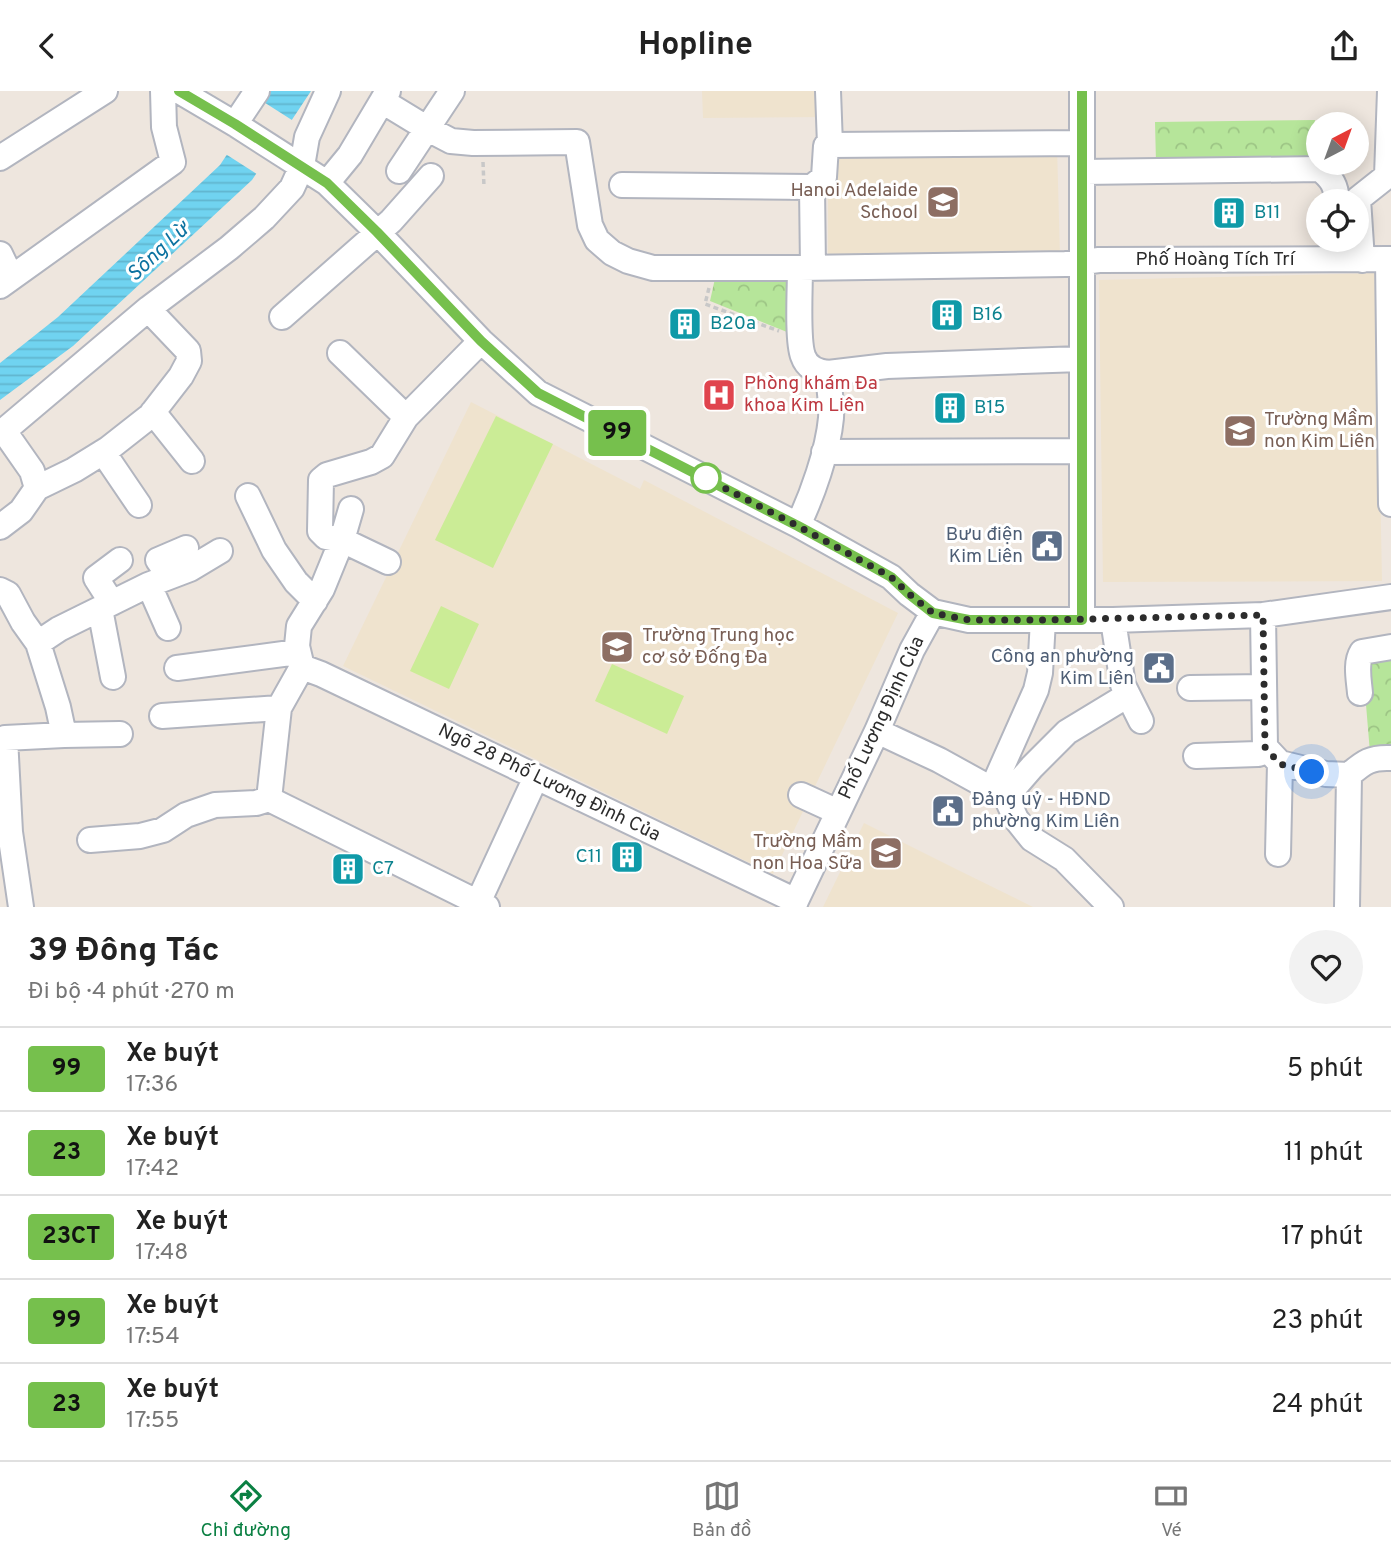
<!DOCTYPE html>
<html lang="vi">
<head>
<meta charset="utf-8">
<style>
	body { margin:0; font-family:Overpass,sans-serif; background:#f2f2f2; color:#222; height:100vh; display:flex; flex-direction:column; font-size:26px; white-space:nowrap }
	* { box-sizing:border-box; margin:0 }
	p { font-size:23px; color:#767676 }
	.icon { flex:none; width:38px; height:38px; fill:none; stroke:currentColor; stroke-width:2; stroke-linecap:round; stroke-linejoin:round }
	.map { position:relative; height:816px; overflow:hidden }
	.panel { display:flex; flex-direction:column; background:#fff; flex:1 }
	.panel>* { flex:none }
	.badge { padding:0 14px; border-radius:5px; font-size:24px; line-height:46px }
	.needle { width:46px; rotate:41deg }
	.fabs { position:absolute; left:1306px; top:21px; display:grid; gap:14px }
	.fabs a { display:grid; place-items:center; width:63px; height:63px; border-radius:50%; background:#fff; box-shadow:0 4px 18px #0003; font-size:35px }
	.you { position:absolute; width:35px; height:35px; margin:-18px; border:5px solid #fff; border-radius:50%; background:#1a73e8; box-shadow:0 0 0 10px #1a73e833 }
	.map>.badge { position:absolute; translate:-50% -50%; box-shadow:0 0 0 4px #fff }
	.round { display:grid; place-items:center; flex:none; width:74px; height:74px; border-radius:37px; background:#f2f2f2 }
	.head { display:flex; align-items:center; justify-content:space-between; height:119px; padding:0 28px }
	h1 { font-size:33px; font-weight:700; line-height:52px }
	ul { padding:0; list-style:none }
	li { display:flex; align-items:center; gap:21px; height:84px; padding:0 28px; border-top:2px solid #e0e0e0 }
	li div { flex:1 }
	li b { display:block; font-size:26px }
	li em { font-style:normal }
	li .badge { min-width:77px; font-weight:700; text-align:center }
	header { display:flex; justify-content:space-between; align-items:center; height:91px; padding:0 28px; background:#fff; font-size:32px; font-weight:700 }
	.menu { display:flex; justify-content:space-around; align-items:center; height:98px; border-top:2px solid #e0e0e0; background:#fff; font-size:19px; color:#767676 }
	.menu a { display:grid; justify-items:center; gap:4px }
	.menu .selected { color:#0b8043 }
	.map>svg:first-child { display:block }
</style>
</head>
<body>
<header><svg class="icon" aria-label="back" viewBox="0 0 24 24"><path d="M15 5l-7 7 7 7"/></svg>Hopline<svg class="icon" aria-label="share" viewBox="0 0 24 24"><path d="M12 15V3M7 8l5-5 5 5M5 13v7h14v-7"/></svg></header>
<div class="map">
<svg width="1391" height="816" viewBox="0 0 1391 816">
	<defs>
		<pattern id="park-crowns" width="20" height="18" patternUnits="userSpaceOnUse" patternTransform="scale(1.75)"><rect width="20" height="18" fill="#b6e59a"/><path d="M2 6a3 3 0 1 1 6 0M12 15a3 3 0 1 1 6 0" fill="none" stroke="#9dc585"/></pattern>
		<pattern id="water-rules" width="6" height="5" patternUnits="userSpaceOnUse" patternTransform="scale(1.75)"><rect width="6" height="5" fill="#70d3f0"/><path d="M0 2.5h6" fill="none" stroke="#61b5ce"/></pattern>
	</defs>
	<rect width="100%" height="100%" fill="#eee6de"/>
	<!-- education -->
	<path fill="#efe3ce" d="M 702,0 L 824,0 L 825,26 L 703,27 Z
		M 1057,55 L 1060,166 L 828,172 L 828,57 Z
		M 1376,182 L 1382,490 L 1103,491 L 1099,189 Z
		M 471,311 L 640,398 L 644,389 L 898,522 L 773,783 L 343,575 Z
		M 864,732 L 958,779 L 1033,816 L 823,816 Z"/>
	<!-- park -->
	<path fill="url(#park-crowns)" d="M 1315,29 L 1315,70 L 1156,72 L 1155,31 Z
		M 716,183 L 796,183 L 792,243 L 710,210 Z
		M 1391,560 L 1391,663 L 1370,662 L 1362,565 Z"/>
	<!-- pitch -->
	<path fill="#cbec96" d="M 496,325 L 553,353 L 493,477 L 435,449 Z
		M 441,515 L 479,533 L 449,598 L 410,580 Z
		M 612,573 L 684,605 L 667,643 L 595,610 Z"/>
	<!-- water -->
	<path fill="url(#water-rules)" d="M 269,0 L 311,0 L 252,89 L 73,255 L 0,309 L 0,272 L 58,226 L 220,74 Z"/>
	<!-- pier -->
	<path fill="#eee6de" d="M 259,8 L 295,31 L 260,85 L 224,62 Z"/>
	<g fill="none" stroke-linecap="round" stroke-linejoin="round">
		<defs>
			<path id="minor" d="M 179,0 L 235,33 L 327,92 L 377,141 L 481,250 L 538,302 L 798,434 L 891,486 L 909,503 L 933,521 L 969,529 L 1113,529 L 1263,524 L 1391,506
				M 828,0 L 830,54
				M 1082,0 L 1082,529
				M 382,10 L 428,38 L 451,50 L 473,52 L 577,51 L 590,134 L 597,149 L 612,162 L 628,170 L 653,177 L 800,177 L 1066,173 L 1099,169 L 1391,168
				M 235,33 L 257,0
				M 0,67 L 105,0
				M 399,80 L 452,0
				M 1082,81 L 1320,78 C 1332,88 1336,94 1337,110
				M 327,92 L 350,64 L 388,0
				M 622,94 L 812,96
				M 0,163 L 11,186
				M 1388,168 L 1391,413
				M 1362,169 L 1358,108 L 1387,85 L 1390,0
				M 813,177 L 812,96 L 824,86 L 826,55 L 830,54 L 1082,52
				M 0,195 L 173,71 L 164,36 L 163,0
				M 282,226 L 391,130 L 431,85
				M 340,262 L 406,326
				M 828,282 L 887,275 L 1081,268
				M 153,321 L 192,370
				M 4,340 L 32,380 L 37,397
				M 0,343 L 148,218 L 229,157 L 264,127 L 292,97 L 302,75 L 307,46 L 328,0
				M 103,361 L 139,414
				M 824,361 L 1082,360
				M 248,405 L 274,459 L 296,491 L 315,510
				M 798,434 C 812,405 828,360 831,327 C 832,313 829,297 828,282 C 818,281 807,277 803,265 C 797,249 800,197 800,177
				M 0,436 L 21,420 L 37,397 L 74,379 L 108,358 L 150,325 L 181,285 L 189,270 L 188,260 L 148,218
				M 388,471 L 342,449 L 326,446 L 320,440 L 321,389 L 327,384 L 371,371 L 382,365 L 406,326 L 481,250
				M 169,485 L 158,469 L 186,457
				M 149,494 L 168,537
				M 0,499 L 8,503 L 23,531 L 38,552 L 58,616 L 64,644 L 5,647 L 10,741 L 21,816
				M 112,512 L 96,487 L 120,469
				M 100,518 L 113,586
				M 1263,524 L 1265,656 L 1280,672 L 1326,683 L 1349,684
				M 1113,529 L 1123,594 L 1141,630
				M 38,552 L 59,538 L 148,494 L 190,478 L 220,460
				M 302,576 L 321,583 L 796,810
				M 177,577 L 298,561
				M 1190,597 L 1264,596
				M 1360,602 C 1359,589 1355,572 1362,561 L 1391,556
				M 162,625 L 279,617
				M 877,640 L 939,669 L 1006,706
				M 64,644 L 120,643
				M 1196,665 L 1258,663 L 1268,660
				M 992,698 L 1036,599 L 1040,582 L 1043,529
				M 801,704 L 838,721
				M 1006,706 L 1032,676 L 1067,641 L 1128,604
				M 1006,706 L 1016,728 L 1032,748 L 1064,768 L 1111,816
				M 269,708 L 279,617 L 302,576 L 297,555 L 299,535 L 322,498 L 342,449 L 351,418
				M 90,749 L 140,745 L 163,739 L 186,724 L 215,714 L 256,712 L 269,708 L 487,816
				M 1278,763 L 1280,672
				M 476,816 L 536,686
				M 793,816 L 877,640 L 912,559 L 933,521
				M 1347,816 L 1349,684 C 1364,671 1371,666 1391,667"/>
		</defs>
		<!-- minor casing -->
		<use href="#minor" stroke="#b2b5bf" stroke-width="28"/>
		<!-- path -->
		<path stroke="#c8c8c8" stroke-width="3.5" stroke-dasharray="5 3.5" stroke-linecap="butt" d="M 483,71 L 484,96
			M 709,197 L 705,213 L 779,240"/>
		<!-- minor -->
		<use href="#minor" stroke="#fff" stroke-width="24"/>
	</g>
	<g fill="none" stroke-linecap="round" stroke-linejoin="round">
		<defs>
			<path id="line" d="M 179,0 L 235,33 L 327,92 L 377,141 L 481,250 L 538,302 L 798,435 L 868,473 L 891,486 L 909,503 L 933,522 L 969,529 L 1082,529 L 1082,0"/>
		</defs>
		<!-- line casing -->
		<use href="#line" stroke="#fff" stroke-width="16"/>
		<!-- line -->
		<use href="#line" stroke="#76c04d" stroke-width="10"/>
		<!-- walk -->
		<path stroke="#2c2c2c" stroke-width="7" stroke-dasharray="0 12.6" d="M 706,387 L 699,384 L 798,435 L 891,486 L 909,503 L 933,522 L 969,529 L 1044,529 L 1263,524 L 1265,656 L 1280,673 L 1312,681"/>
	</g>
	<!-- icons -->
	<defs>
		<symbol id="school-square" viewBox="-11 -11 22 22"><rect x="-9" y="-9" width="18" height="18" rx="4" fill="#8d6e63" stroke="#fff"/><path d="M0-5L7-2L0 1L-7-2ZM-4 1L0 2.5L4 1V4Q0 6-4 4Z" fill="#fff"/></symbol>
		<symbol id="building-square" viewBox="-11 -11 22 22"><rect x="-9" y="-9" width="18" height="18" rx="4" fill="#0f9aa8" stroke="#fff"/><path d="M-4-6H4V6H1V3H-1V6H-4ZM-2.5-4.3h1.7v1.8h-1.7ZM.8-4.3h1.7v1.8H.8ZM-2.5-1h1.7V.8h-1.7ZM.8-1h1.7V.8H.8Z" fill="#fff"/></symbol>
		<symbol id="hospital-square" viewBox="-11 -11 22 22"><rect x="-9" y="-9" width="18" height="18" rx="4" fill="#e0444e" stroke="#fff"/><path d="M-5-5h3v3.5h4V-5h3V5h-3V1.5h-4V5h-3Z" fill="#fff"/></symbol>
		<symbol id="civic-square" viewBox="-11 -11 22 22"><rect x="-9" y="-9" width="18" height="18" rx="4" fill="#5c6f8a" stroke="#fff"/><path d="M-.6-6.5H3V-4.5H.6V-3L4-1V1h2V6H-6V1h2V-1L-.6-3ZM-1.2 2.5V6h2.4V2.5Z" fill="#fff"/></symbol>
	</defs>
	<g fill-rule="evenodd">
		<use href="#school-square" x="924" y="92" width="38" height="38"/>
		<use href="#building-square" x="1210" y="103" width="38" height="38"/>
		<use href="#building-square" x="928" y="205" width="38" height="38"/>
		<use href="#building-square" x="666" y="214" width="38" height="38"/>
		<use href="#hospital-square" x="700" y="285" width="38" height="38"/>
		<use href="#building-square" x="931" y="298" width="38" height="38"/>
		<use href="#school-square" x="1221" y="321" width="38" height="38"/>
		<use href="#civic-square" x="1028" y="436" width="38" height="38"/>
		<use href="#school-square" x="598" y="537" width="38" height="38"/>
		<use href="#civic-square" x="1140" y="558" width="38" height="38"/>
		<use href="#civic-square" x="929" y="701" width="38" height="38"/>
		<use href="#school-square" x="867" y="743" width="38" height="38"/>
		<use href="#building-square" x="608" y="747" width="38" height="38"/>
		<use href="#building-square" x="329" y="759" width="38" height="38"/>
	</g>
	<!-- markers -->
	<circle fill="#fff" stroke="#76c04d" stroke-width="3.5" cx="706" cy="387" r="14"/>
	<g text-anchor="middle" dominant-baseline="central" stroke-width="6" stroke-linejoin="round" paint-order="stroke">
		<!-- education labels -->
		<g font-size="19" fill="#785e54" stroke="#fff" text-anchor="end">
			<text x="918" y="100">Hanoi Adelaide<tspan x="918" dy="22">School</tspan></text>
			<text x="1264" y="329" text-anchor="start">Trường Mầm<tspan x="1264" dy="22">non Kim Liên</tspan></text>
			<text x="642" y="545" text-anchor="start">Trường Trung học<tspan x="642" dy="22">cơ sở Đống Đa</tspan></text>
			<text x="862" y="751">Trường Mầm<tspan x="862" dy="22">non Hoa Sữa</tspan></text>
		</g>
		<!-- culture labels -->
		<g font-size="19" fill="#0d838f" stroke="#fff" text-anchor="start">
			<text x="1254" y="122">B11</text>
			<text x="972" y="224">B16</text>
			<text x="710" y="233">B20a</text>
			<text x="974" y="317">B15</text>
			<text x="602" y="766" text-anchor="end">C11</text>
			<text x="372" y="778">C7</text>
		</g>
		<!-- street labels -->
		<g font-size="19" fill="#2c2c2c" stroke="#fff">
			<text x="1215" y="169">Phố Hoàng Tích Trí</text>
			<text transform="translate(882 627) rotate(-65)">Phố Lương Định Của</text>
			<text transform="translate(549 692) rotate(26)">Ngõ 28 Phố Lương Đình Của</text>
		</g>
		<!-- health labels -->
		<g font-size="19" fill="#be3a42" stroke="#fff" text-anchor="start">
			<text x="744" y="293">Phòng khám Đa<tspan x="744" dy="22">khoa Kim Liên</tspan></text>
		</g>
		<!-- service labels -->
		<g font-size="19" fill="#4e5e75" stroke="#fff" text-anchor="end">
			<text x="1023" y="444">Bưu điện<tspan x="1023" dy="22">Kim Liên</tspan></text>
			<text x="1134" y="566">Công an phường<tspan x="1134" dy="22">Kim Liên</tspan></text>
			<text x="972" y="709" text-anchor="start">Đảng uỷ - HĐND<tspan x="972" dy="22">phường Kim Liên</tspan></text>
		</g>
		<!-- water labels -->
		<g font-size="21" font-style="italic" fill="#0c72a0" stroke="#fff">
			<text transform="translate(159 161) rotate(-43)">Sông Lừ</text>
		</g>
	</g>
</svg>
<div class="fabs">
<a><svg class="needle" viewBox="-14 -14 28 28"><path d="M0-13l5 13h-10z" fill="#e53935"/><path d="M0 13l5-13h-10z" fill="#767676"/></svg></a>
<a><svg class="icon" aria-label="locate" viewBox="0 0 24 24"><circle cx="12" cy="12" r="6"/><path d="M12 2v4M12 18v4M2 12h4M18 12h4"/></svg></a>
</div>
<div class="you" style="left:1312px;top:681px"></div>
<b class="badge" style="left:617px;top:342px;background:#76c04d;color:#111">99</b>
</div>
<section class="panel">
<div class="head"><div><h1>39 Đông Tác</h1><p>Đi bộ · 4 phút · 270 m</p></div><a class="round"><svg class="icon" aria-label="heart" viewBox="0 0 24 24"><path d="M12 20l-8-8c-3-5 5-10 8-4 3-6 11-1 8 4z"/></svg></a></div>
<ul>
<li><span class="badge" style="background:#76c04d;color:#111">99</span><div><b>Xe buýt</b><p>17:36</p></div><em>5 phút</em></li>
<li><span class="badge" style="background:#76c04d;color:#111">23</span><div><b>Xe buýt</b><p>17:42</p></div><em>11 phút</em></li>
<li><span class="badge" style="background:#76c04d;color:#111">23CT</span><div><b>Xe buýt</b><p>17:48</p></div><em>17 phút</em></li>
<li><span class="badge" style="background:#76c04d;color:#111">99</span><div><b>Xe buýt</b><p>17:54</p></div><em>23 phút</em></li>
<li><span class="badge" style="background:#76c04d;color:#111">23</span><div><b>Xe buýt</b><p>17:55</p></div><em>24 phút</em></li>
</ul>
</section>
<nav class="menu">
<a class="selected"><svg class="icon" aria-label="directions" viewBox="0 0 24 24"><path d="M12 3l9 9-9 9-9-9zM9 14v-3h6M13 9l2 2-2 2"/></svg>Chỉ đường</a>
<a><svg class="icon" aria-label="map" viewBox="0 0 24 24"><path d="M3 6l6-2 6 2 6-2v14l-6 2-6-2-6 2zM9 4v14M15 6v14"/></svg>Bản đồ</a>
<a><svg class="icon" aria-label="tickets" viewBox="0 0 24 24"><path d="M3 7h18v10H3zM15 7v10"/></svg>Vé</a>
</nav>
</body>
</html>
